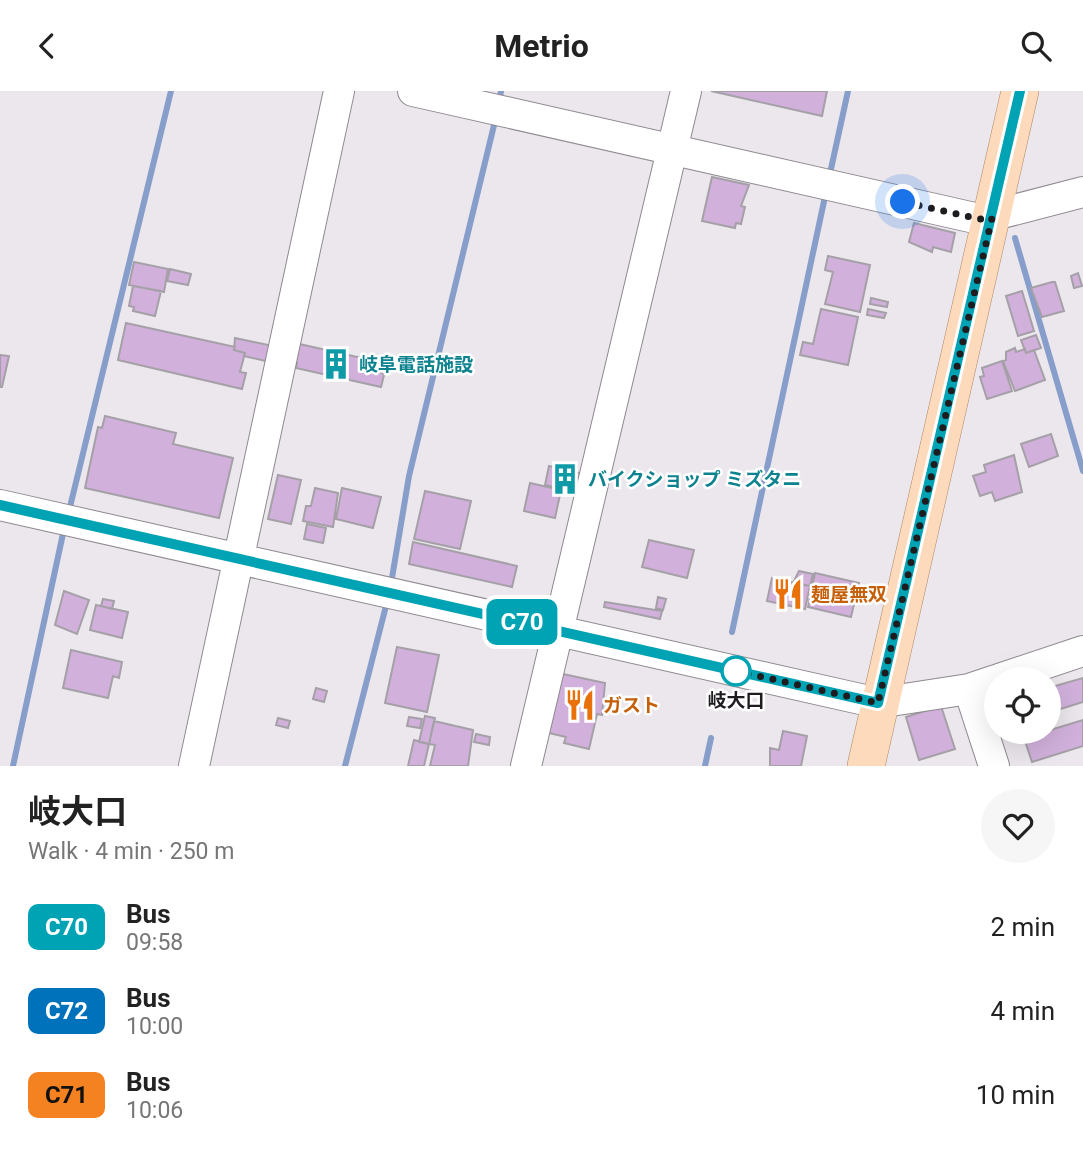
<!DOCTYPE html>
<html lang="en">
<head>
<meta charset="utf-8">
<style>
	body { margin:0; font-family:Roboto,"Noto Sans JP",sans-serif; background:#f6f6f6; color:#222; height:100vh; display:flex; flex-direction:column; font-size:26px; white-space:nowrap }
	* { box-sizing:border-box; margin:0 }
	p { font-size:23px; color:#767676 }
	.icon { flex:none; width:38px; height:38px; fill:none; stroke:currentColor; stroke-width:2; stroke-linecap:round; stroke-linejoin:round }
	.map { position:relative; height:675px; overflow:hidden }
	.panel { display:flex; flex-direction:column; background:#fff; flex:1 }
	.panel>* { flex:none }
	.badge { padding:0 14px; border-radius:10px; font-size:24px; line-height:46px }
	.tools { position:absolute; left:984px; top:576px; display:grid; gap:14px }
	.tools a { display:grid; place-items:center; width:77px; height:77px; border-radius:50%; background:#fff; box-shadow:0 7px 28px #0002; font-size:35px }
	.you { position:absolute; width:35px; height:35px; margin:-18px; border:5px solid #fff; border-radius:50%; background:#1a73e8; box-shadow:0 0 0 10px #1a73e833 }
	.map>.badge { position:absolute; translate:-50% -50%; box-shadow:0 0 0 4px #fff }
	.round { display:grid; place-items:center; flex:none; width:74px; height:74px; border-radius:37px; background:#f6f6f6 }
	.summary { display:flex; align-items:center; justify-content:space-between; height:119px; padding:0 28px }
	h1 { font-size:33px; font-weight:700; line-height:52px }
	ul { padding:0; list-style:none }
	li { display:flex; align-items:center; gap:21px; height:84px; padding:0 28px }
	li div { flex:1 }
	li b { display:block; font-size:26px }
	li em { font-style:normal }
	li .badge { min-width:77px; font-weight:700; text-align:center }
	header { display:flex; justify-content:space-between; align-items:center; height:91px; padding:0 28px; background:#fff; font-size:32px; font-weight:700 }
	.map>svg:first-child { display:block }
</style>
</head>
<body>
<header><svg class="icon" aria-label="back" viewBox="0 0 24 24"><path d="M15 5l-7 7 7 7"/></svg>Metrio<svg class="icon" aria-label="search" viewBox="0 0 24 24"><circle cx="10" cy="10" r="6"/><path d="M15 15l6 6"/></svg></header>
<div class="map">
<svg width="1083" height="675" viewBox="0 0 1083 675">
	<rect width="100%" height="100%" fill="#ebe7ed"/>
	<g fill="none" stroke-linecap="round" stroke-linejoin="round">
		<!-- stream -->
		<path stroke="#879eca" stroke-width="6" d="M 499,12 L 501,0
			M 829,87 L 848,0
			M 1015,147 L 1083,380
			M 69,420 L 171,0
			M 391,493 L 409,385 L 496,26
			M 732,541 L 826,101
			M 13,675 L 64,438
			M 345,675 L 387,511
			M 705,675 L 711,647"/>
	</g>
	<!-- building -->
	<path fill="#d1b1dc" stroke="#a5a0a7" stroke-width="2" d="M 711,0 L 827,0 L 822,25 Z
		M 712,86 L 749,94 L 741,115 L 745,116 L 741,133 L 736,132 L 735,137 L 702,130 Z
		M 914,132 L 955,142 L 951,161 L 933,156 L 932,161 L 909,151 Z
		M 828,165 L 870,174 L 860,221 L 825,213 L 833,181 L 825,179 Z
		M 134,171 L 168,178 L 164,201 L 129,194 Z
		M 170,178 L 191,183 L 188,194 L 167,190 Z
		M 1078,182 L 1082,195 L 1074,197 L 1071,185 Z
		M 1052,191 L 1055,191 L 1064,220 L 1042,226 L 1031,197 Z
		M 133,195 L 161,200 L 155,225 L 133,220 L 134,216 L 129,215 Z
		M 1022,200 L 1034,240 L 1018,245 L 1006,205 Z
		M 871,207 L 888,211 L 887,216 L 870,213 Z
		M 821,218 L 858,226 L 848,274 L 800,264 L 803,251 L 813,253 Z
		M 868,218 L 886,222 L 884,227 L 867,224 Z
		M 126,232 L 235,256 L 234,259 L 245,262 L 240,281 L 246,282 L 242,298 L 118,269 Z
		M 1036,244 L 1041,257 L 1026,262 L 1021,249 Z
		M 235,247 L 273,255 L 270,271 L 244,265 L 245,262 L 234,259 Z
		M 295,252 L 375,270 L 374,275 L 384,284 L 381,296 L 296,277 L 297,272 L 291,270 Z
		M 1015,257 L 1016,261 L 1025,258 L 1026,262 L 1034,259 L 1045,289 L 1015,300 L 1003,270 L 1006,269 L 1006,261 Z
		M 0,264 L 9,265 L 2,296 L 0,296 Z
		M 1002,270 L 1012,300 L 987,308 L 980,286 L 984,285 L 982,277 Z
		M 105,325 L 176,342 L 173,353 L 233,367 L 219,427 L 85,397 L 98,336 L 102,337 Z
		M 1051,343 L 1058,365 L 1029,376 L 1021,353 Z
		M 1014,364 L 1022,401 L 995,410 L 992,401 L 980,405 L 973,385 L 986,381 L 984,374 Z
		M 549,375 L 584,383 L 580,401 L 545,394 Z
		M 278,384 L 301,389 L 291,433 L 268,428 Z
		M 530,392 L 561,399 L 555,427 L 524,420 Z
		M 315,397 L 338,402 L 333,436 L 303,430 L 306,415 L 311,415 Z
		M 342,397 L 381,406 L 373,437 L 336,428 Z
		M 425,400 L 471,410 L 460,458 L 414,448 Z
		M 307,433 L 326,437 L 323,452 L 304,448 Z
		M 649,449 L 694,459 L 687,487 L 642,476 Z
		M 413,451 L 517,475 L 512,496 L 409,473 Z
		M 799,480 L 813,483 L 810,495 L 793,492 Z
		M 815,482 L 859,492 L 851,526 L 808,516 Z
		M 772,487 L 810,495 L 805,518 L 767,510 Z
		M 64,500 L 89,509 L 77,543 L 55,534 Z
		M 658,506 L 666,508 L 663,519 L 656,517 Z
		M 103,508 L 114,510 L 112,518 L 101,515 Z
		M 605,511 L 662,520 L 660,528 L 604,516 Z
		M 96,514 L 128,521 L 122,547 L 90,539 Z
		M 397,556 L 439,564 L 427,621 L 385,612 Z
		M 71,559 L 122,571 L 119,587 L 113,585 L 108,607 L 63,597 Z
		M 563,583 L 605,592 L 602,624 L 597,623 L 589,658 L 564,652 L 566,646 L 549,642 Z
		M 1083,587 L 1083,611 L 1048,622 L 1048,597 Z
		M 316,597 L 327,600 L 324,611 L 313,608 Z
		M 941,615 L 955,658 L 919,669 L 906,626 Z
		M 425,625 L 435,627 L 429,653 L 419,651 Z
		M 409,626 L 422,628 L 420,637 L 407,635 Z
		M 278,627 L 290,630 L 288,637 L 276,634 Z
		M 1083,629 L 1083,655 L 1032,671 L 1024,647 Z
		M 434,630 L 473,639 L 468,675 L 430,675 L 435,654 L 429,653 Z
		M 783,640 L 807,645 L 801,675 L 770,675 L 770,657 L 779,659 Z
		M 476,643 L 490,646 L 489,654 L 474,651 Z
		M 414,649 L 429,653 L 424,675 L 408,675 Z"/>
	<g fill="none" stroke-linecap="round" stroke-linejoin="round">
		<defs>
			<path id="minor" d="M 413,0 L 979,128 L 1083,101
				M 0,414 L 878,612 L 969,598 L 996,589
				M 999,588 L 1083,560
				M 969,598 L 994,675
				M 194,675 L 339,0
				M 526,675 L 686,0"/>
			<path id="major" d="M 866,675 L 1020,0"/>
		</defs>
		<!-- minor casing -->
		<use href="#minor" stroke="#8e898f" stroke-width="32"/>
		<!-- major casing -->
		<use href="#major" stroke="#ae8766" stroke-width="38"/>
		<!-- minor -->
		<use href="#minor" stroke="#fff" stroke-width="30"/>
		<!-- major -->
		<use href="#major" stroke="#fddabb" stroke-width="37"/>
	</g>
	<g fill="none" stroke-linecap="round" stroke-linejoin="round">
		<defs>
			<path id="line" d="M 0,414 L 878,612 L 1020,0"/>
		</defs>
		<!-- line casing -->
		<use href="#line" stroke="#fff" stroke-width="16"/>
		<!-- line -->
		<use href="#line" stroke="#00a3b4" stroke-width="10"/>
		<!-- walk -->
		<path stroke="#1e1c1f" stroke-width="7" stroke-dasharray="0 12.6" d="M 736,580 L 878,612 L 992,127 L 979,128 L 903,111"/>
	</g>
	<!-- icons -->
	<defs>
		<symbol id="building-bare" viewBox="-9 -9 18 18"><path d="M-4-6H4V6H1V3H-1V6H-4ZM-2.5-4.3h1.7v1.8h-1.7ZM.8-4.3h1.7v1.8H.8ZM-2.5-1h1.7V.8h-1.7ZM.8-1h1.7V.8H.8Z" fill="#0f9aa8" stroke="#fff" stroke-width="2.5" paint-order="stroke"/></symbol>
		<symbol id="restaurant-bare" viewBox="-9 -9 18 18"><path d="M-5-6h1v4h1v-4h1v4h1v-4h1v5L-1.5 .5V6h-2V.5L-5-1ZM5-6V6H3V1.5H1.5Q1.5-4 5-6Z" fill="#e8710a" stroke="#fff" stroke-width="2.5" paint-order="stroke"/></symbol>
	</defs>
	<g fill-rule="evenodd">
		<use href="#building-bare" x="314" y="251" width="44" height="44"/>
		<use href="#building-bare" x="543" y="366" width="44" height="44"/>
		<use href="#restaurant-bare" x="766" y="481" width="44" height="44"/>
		<use href="#restaurant-bare" x="558" y="592" width="44" height="44"/>
	</g>
	<!-- markers -->
	<circle fill="#fff" stroke="#00a3b4" stroke-width="3.5" cx="736" cy="580" r="14"/>
	<g text-anchor="middle" dominant-baseline="central" stroke-width="5" stroke-linejoin="round" paint-order="stroke">
		<!-- culture labels -->
		<g font-size="19" font-weight="bold" fill="#0d838f" stroke="#fff" text-anchor="start">
			<text x="359" y="273">岐阜電話施設</text>
			<text x="588" y="388">バイクショップ ミズタニ</text>
		</g>
		<!-- food labels -->
		<g font-size="19" font-weight="bold" fill="#c56008" stroke="#fff" text-anchor="start">
			<text x="811" y="503">麺屋無双</text>
			<text x="603" y="614">ガスト</text>
		</g>
		<!-- stop labels -->
		<g font-size="19" font-weight="bold" fill="#1e1c1f" stroke="#fff">
			<text x="736" y="609">岐大口</text>
		</g>
	</g>
</svg>
<div class="tools">
<a><svg class="icon" aria-label="locate" viewBox="0 0 24 24"><circle cx="12" cy="12" r="6"/><path d="M12 2v4M12 18v4M2 12h4M18 12h4"/></svg></a>
</div>
<div class="you" style="left:903px;top:111px"></div>
<b class="badge" style="left:522px;top:531px;background:#00a3b4;color:#fff">C70</b>
</div>
<section class="panel">
<div class="summary"><div><h1>岐大口</h1><p>Walk · 4 min · 250 m</p></div><a class="round"><svg class="icon" aria-label="heart" viewBox="0 0 24 24"><path d="M12 20l-8-8c-3-5 5-10 8-4 3-6 11-1 8 4z"/></svg></a></div>
<ul>
<li><span class="badge" style="background:#00a3b4;color:#fff">C70</span><div><b>Bus</b><p>09:58</p></div><em>2 min</em></li>
<li><span class="badge" style="background:#0072bc;color:#fff">C72</span><div><b>Bus</b><p>10:00</p></div><em>4 min</em></li>
<li><span class="badge" style="background:#f58220;color:#111">C71</span><div><b>Bus</b><p>10:06</p></div><em>10 min</em></li>
</ul>
</section>
</body>
</html>
